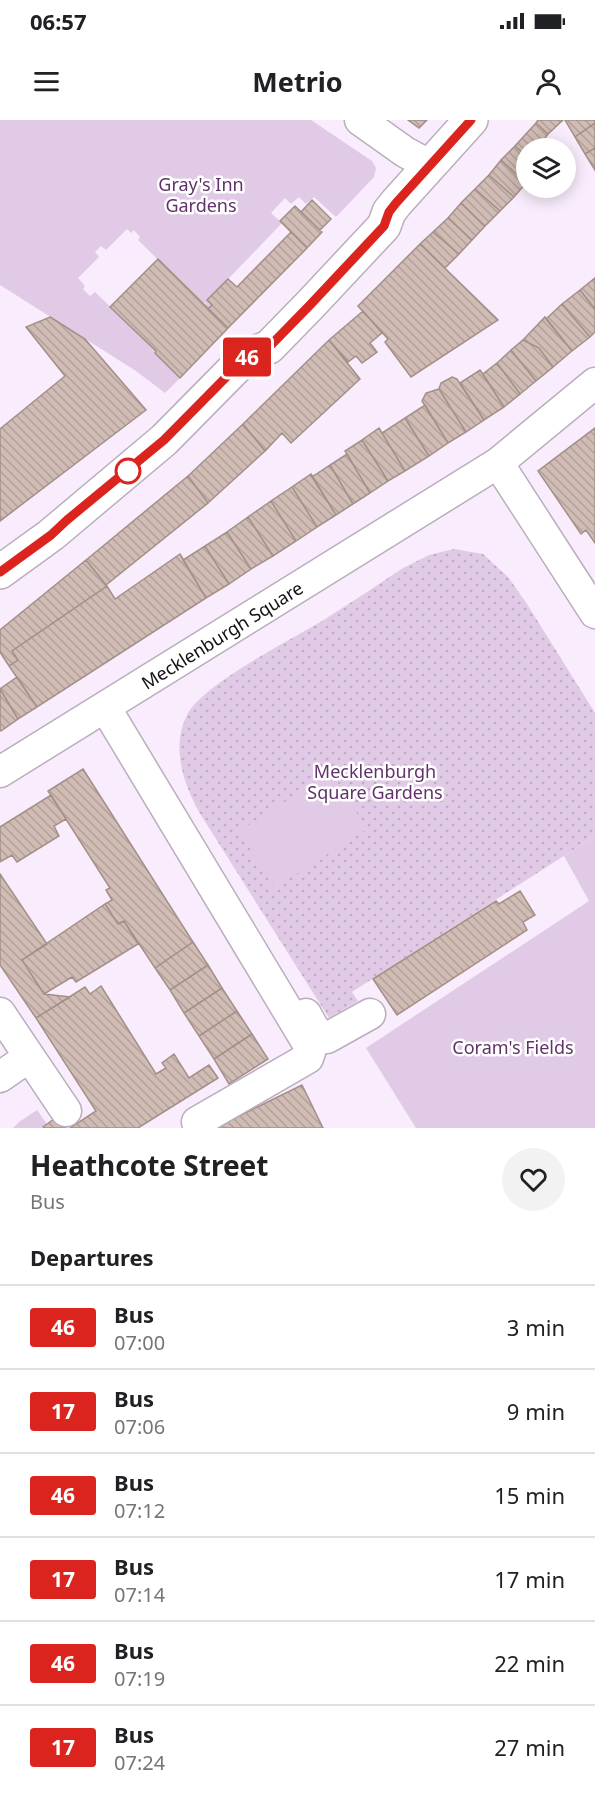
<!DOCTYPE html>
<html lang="en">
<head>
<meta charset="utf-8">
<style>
	body { margin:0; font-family:"Noto Sans",sans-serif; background:#f2f2f2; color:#202124; height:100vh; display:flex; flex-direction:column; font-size:22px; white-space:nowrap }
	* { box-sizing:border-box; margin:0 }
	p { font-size:20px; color:#757577 }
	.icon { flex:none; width:33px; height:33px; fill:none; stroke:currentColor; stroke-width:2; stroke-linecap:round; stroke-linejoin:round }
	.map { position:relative; height:1008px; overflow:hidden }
	.sheet { display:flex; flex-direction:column; background:#fff; flex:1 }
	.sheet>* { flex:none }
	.badge { padding:0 12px; border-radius:4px; font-size:21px; line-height:39px }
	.controls { position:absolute; left:516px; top:18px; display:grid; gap:12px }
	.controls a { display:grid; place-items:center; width:60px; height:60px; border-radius:50%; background:#fff; box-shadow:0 3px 15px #0003; font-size:30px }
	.map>.badge { position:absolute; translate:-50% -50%; box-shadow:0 0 0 3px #fff }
	h2 { padding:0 30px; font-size:22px; line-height:54px }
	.round { display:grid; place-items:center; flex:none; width:63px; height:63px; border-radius:32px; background:#f2f2f2 }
	.head { display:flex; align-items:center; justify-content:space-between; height:102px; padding:0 30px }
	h1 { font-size:28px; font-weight:700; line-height:45px }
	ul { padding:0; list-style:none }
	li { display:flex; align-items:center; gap:18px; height:84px; padding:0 30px; border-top:2px solid #e0e0e0 }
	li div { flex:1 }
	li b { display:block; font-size:22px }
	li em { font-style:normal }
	li .badge { min-width:66px; font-weight:700; text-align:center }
	.status { display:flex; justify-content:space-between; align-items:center; height:42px; padding:0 30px; background:#fff; direction:ltr }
	.status svg { height:16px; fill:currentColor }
	header { display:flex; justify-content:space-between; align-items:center; height:78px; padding:0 30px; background:#fff; font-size:27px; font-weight:700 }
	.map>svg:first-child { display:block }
</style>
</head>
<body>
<div class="status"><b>06:57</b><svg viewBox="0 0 49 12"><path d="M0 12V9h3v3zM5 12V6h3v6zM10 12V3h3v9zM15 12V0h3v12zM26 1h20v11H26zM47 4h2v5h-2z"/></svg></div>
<header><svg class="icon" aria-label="menu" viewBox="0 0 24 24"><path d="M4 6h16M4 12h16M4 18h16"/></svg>Metrio<svg class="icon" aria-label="person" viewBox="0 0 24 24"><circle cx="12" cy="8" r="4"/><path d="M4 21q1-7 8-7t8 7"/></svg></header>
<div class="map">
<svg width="595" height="1008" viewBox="0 0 595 1008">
	<defs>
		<pattern id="grass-dots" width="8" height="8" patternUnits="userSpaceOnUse" patternTransform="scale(1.5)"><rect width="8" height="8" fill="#e1cae6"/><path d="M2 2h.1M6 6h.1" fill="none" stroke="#c0acc4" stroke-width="1.8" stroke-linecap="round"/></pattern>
		<pattern id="building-back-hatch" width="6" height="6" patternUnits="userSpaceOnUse" patternTransform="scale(1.5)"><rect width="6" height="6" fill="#d0bcb4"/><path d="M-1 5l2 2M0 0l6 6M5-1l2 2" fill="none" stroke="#b2a09a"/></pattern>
	</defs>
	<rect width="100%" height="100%" fill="#f9ecfc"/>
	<!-- grass -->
	<path fill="url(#grass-dots)" d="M 454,429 L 483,434 L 508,457 L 527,484 L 595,593 L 595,716 L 352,872 L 358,881 L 329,898 L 199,692 C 183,662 171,628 187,595 C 203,564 289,521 322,501 C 349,484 376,466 403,448 L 429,435 Z"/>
	<!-- park -->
	<path fill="#e1cae6" d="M 0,0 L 311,0 L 372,41 L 376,48 L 374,57 L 336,97 L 314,77 L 306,84 L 299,77 L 291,84 L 285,78 L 271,93 L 282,103 L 208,180 L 212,185 L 208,189 L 204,185 L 206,183 L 202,183 L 138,120 L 140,117 L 134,110 L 131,113 L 127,109 L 106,130 L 101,126 L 95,132 L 99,137 L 78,158 L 85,166 L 83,169 L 90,176 L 95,172 L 156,231 L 155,234 L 180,258 L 165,273 L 136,251 L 0,165 Z
		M 331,652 L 367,709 L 274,768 L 239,711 Z
		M 595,716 L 595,1008 L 416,1008 L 366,928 L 589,781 L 564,736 Z
		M 37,990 L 47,1004 L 41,1008 L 13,1008 L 19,1002 Z"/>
	<!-- building -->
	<path fill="url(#building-back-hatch)" stroke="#a29088" stroke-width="1.5" d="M 408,0 L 427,0 L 419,8 Z
		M 538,0 L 563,0 L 548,14 L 536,3 Z
		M 565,0 L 595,0 L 595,3 L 575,17 Z
		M 536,3 L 548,14 L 545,18 L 551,28 L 526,28 L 526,36 L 515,26 Z
		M 595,3 L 595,28 L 585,34 L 575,17 Z
		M 515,26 L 526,36 L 526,63 L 501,40 Z
		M 595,28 L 595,50 L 585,34 Z
		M 501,40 L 526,63 L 514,77 L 489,55 Z
		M 489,55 L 514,77 L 500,91 L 475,69 Z
		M 475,69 L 500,91 L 485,106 L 461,83 Z
		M 312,80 L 331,99 L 320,110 L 301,92 Z
		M 461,83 L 485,106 L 472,120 L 448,98 Z
		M 295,86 L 322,112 L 307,128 L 280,101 Z
		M 448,98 L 472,120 L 459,134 L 433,112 Z
		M 291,112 L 307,128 L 228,208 L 208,189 L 212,185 L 207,180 L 228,159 L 237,167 Z
		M 433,112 L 459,134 L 445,148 L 420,124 Z
		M 420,124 L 498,200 L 411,257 L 385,222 L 388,219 L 358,186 Z
		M 158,139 L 228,208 L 180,258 L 155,233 L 156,231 L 110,187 Z
		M 595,158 L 595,189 L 580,170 Z
		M 580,170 L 595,189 L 595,212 L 590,217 L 562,184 Z
		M 562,184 L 590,217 L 572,231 L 546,199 Z
		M 363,191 L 382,213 L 370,223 L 377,232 L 362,243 L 356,236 L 348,242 L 329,220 Z
		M 50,197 L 85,219 L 146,290 L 0,401 L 0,309 L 65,256 L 26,207 Z
		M 545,197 L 572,231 L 553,247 L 539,228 L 523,220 Z
		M 329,220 L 360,259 L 291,323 L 282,313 L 265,331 L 243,304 Z
		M 523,220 L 539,228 L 553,247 L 536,261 L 511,230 Z
		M 511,230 L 536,261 L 520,274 L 497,243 Z
		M 497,243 L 520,274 L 504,287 L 483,254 Z
		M 480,250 L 504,287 L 484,300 L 460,263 Z
		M 452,257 L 457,259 L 484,300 L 466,312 L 439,269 L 441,263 Z
		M 439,269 L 466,312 L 448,323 L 422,281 L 426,273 Z
		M 425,285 L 448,323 L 429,336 L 405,298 Z
		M 405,298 L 429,336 L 405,351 L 382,313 Z
		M 243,304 L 265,331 L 208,383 L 188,356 Z
		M 379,308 L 405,351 L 388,361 L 362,320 Z
		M 595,308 L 595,423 L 586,410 L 581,414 L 538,351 Z
		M 362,320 L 388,361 L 370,373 L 345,331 Z
		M 347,334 L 370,373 L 353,384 L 330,345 Z
		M 330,345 L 353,384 L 336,395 L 312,357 Z
		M 311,354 L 336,395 L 317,407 L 292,367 Z
		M 188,356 L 208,383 L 106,465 L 86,440 Z
		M 292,367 L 317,407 L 296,421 L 271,381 Z
		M 271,381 L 296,421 L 273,436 L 248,397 Z
		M 248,397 L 273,436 L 251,449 L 227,412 Z
		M 227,412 L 251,449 L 229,464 L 205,426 Z
		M 205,426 L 229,464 L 206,478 L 183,440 Z
		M 180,434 L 206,478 L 37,587 L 9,546 L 18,540 L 12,531 L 107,466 L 115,479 Z
		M 86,440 L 107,466 L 12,531 L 18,540 L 9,546 L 0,532 L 0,510 Z
		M 17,557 L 37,587 L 18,599 L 0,569 Z
		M 0,569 L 18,599 L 1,611 L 0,609 Z
		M 83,649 L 193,822 L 155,848 L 124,801 L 118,804 L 105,784 L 112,780 L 106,770 L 110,768 L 48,671 Z
		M 51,675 L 66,699 L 54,706 L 59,716 L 17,742 L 12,735 L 0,742 L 0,707 Z
		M 0,754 L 47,824 L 22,840 L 44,874 L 70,877 L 36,898 L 0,845 Z
		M 520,771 L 535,795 L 523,802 L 527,810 L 397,895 L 373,859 L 496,781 L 499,784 Z
		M 105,784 L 118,804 L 124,801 L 138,824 L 76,862 L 72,857 L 44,874 L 22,840 Z
		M 193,822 L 208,845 L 170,870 L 155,848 Z
		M 208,845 L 222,868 L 184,893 L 170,870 Z
		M 101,866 L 156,954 L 166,948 L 162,943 L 174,934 L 189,958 L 209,945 L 218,958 L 138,1008 L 70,1008 L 96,991 L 36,898 L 85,867 L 90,874 Z
		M 222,868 L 237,891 L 199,916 L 184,893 Z
		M 237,891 L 252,914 L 214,939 L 199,916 Z
		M 252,914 L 268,939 L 229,964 L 214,939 Z
		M 302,965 L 323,1008 L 220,1008 L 219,1006 Z
		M 58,996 L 66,1008 L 44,1008 L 43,1007 Z"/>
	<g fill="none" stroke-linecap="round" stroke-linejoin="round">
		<defs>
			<path id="minor" d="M 360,0 L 405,32 L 429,45
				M 498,343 L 595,493
				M 105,587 L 311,929 L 308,938 L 197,1002 L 200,1008
				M 0,652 L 498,343 L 595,263
				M 0,893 L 66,991
				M 302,896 L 306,894 C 311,903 316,916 327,918 L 370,894
				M 0,957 L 29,937"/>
			<path id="major" d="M 0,452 L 51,415 L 164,320 L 247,236 L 269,227 L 310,185 L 384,106 L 389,92 L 396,83 L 471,0"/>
		</defs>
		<!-- minor casing -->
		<use href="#minor" stroke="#baaebd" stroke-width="33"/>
		<!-- major casing -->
		<use href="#major" stroke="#baaebd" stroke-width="36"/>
		<!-- minor -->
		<use href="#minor" stroke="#fff" stroke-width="30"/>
		<!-- major -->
		<use href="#major" stroke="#fff" stroke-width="33"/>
	</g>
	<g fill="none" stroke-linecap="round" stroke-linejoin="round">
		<defs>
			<path id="line" d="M 0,452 L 51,415 L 67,400 L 164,320 L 247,236 L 269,227 L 310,185 L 384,106 L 389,92 L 396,83 L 471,0"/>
		</defs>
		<!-- line casing -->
		<use href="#line" stroke="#fff" stroke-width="14"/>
		<!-- line -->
		<use href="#line" stroke="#dc241f" stroke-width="9"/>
	</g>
	<!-- markers -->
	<circle fill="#fff" stroke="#dc241f" stroke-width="3" cx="128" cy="351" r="12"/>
	<g text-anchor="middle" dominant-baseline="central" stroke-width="5" stroke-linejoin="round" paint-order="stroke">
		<!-- park labels -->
		<g font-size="18" fill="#603269" stroke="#fff">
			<text x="201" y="64">Gray's Inn<tspan x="201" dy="21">Gardens</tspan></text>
			<text x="375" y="651">Mecklenburgh<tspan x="375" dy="21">Square Gardens</tspan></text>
			<text x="513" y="927">Coram's Fields</text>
		</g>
		<!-- street labels -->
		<g font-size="18" fill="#140f14" stroke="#fff">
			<text transform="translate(222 515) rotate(-32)">Mecklenburgh Square</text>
		</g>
	</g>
</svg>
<div class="controls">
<a><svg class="icon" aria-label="layers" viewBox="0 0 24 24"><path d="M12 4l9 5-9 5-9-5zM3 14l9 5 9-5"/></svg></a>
</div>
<b class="badge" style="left:247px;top:237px;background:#dc241f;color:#fff">46</b>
</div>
<section class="sheet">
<div class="head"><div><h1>Heathcote Street</h1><p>Bus</p></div><a class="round"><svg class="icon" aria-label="heart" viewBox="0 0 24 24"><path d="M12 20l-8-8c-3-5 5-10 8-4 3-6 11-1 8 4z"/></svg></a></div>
<h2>Departures</h2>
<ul>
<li><span class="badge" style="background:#dc241f;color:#fff">46</span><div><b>Bus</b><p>07:00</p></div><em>3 min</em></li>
<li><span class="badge" style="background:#dc241f;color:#fff">17</span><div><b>Bus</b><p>07:06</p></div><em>9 min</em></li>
<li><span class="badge" style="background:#dc241f;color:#fff">46</span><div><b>Bus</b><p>07:12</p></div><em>15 min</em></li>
<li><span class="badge" style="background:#dc241f;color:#fff">17</span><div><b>Bus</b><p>07:14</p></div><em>17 min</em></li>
<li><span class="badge" style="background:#dc241f;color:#fff">46</span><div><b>Bus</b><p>07:19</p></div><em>22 min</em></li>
<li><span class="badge" style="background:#dc241f;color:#fff">17</span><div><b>Bus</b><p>07:24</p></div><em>27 min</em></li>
</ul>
</section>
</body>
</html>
